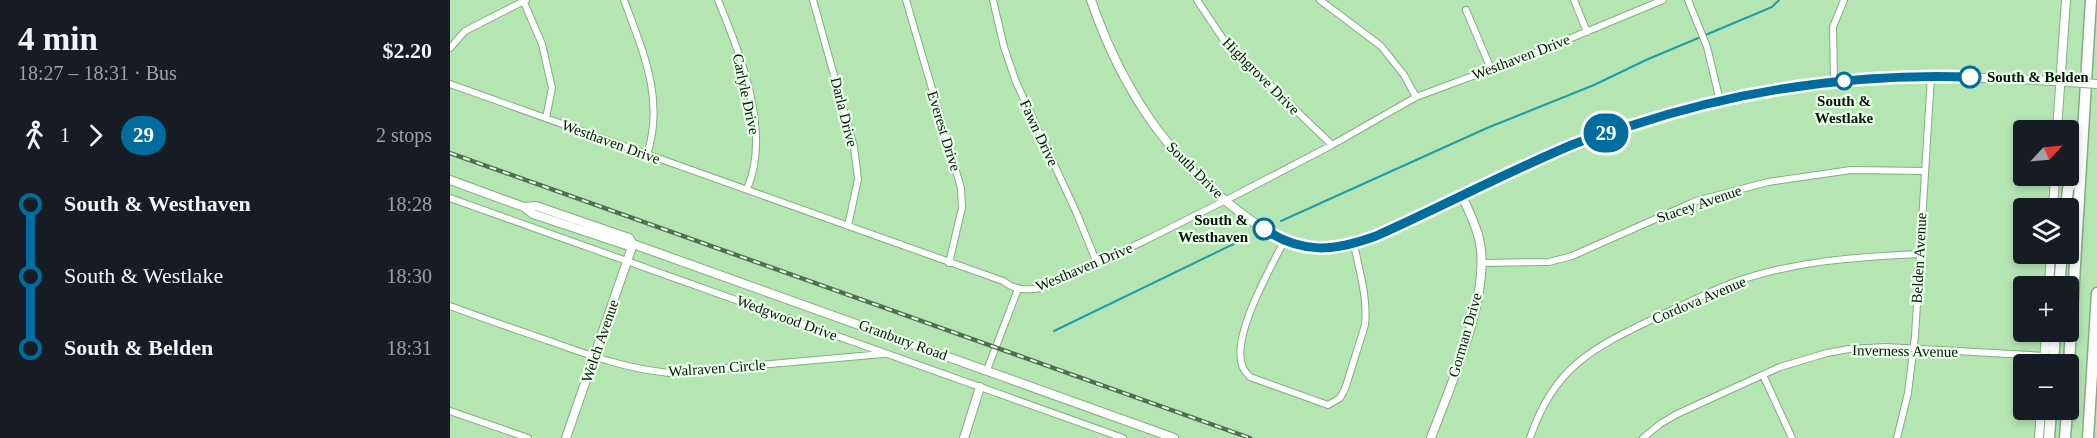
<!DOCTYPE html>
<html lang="en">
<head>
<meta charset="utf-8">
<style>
	body { margin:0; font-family:"Times New Roman",serif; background:#242831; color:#f1f3f6; height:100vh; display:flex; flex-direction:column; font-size:22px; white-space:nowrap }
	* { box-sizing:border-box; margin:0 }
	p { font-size:20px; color:#9ea1a6 }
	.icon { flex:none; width:33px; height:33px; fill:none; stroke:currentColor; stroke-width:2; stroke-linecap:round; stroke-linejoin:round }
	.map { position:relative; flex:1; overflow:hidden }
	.side { display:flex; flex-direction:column; background:#171b24; width:450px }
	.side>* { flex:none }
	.badge { padding:0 12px; border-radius:20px; font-size:21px; line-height:39px }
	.needle { width:39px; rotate:64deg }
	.fabs { position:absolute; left:1563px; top:120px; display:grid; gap:12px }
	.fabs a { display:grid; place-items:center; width:66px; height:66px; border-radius:6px; background:#171b24; box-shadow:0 3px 9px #0003; font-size:30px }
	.map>.badge { position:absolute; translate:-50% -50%; box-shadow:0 0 0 3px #fff }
	.legs { display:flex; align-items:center; gap:9px; height:66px; padding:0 18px; font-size:20px }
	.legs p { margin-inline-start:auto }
	.head { display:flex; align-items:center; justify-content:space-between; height:102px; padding:0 18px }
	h1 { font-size:33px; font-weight:800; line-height:45px }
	ul { padding:0 18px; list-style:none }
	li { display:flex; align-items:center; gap:21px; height:72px; font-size:22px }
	li i { display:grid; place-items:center; width:9px; height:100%; margin:0 8px; background:currentColor }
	li i::after { content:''; width:15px; height:15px; margin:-8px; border:4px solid; border-radius:50%; background:#171b24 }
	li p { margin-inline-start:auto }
	li:first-child i { background:linear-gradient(#0000 50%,currentColor 0) }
	li:last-child i { background:linear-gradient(currentColor 50%,#0000 0) }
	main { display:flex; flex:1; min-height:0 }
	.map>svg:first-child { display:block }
</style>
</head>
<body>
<main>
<section class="side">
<div class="head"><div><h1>4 min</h1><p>18:27 – 18:31 · Bus</p></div><b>$2.20</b></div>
<div class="legs"><svg class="icon" aria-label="walk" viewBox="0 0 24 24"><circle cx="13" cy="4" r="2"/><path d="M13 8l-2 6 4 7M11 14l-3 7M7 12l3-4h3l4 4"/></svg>1<svg class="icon" aria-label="forward" viewBox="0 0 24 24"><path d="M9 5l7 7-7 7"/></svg><b class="badge" style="background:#006d9e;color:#fff">29</b><p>2 stops</p></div>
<ul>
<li><i style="color:#006d9e"></i><b>South &amp; Westhaven</b><p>18:28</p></li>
<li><i style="color:#006d9e"></i><span>South &amp; Westlake</span><p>18:30</p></li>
<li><i style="color:#006d9e"></i><b>South &amp; Belden</b><p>18:31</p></li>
</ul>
</section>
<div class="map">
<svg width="1647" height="438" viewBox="0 0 1647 438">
	<rect width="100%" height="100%" fill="#b6e5b4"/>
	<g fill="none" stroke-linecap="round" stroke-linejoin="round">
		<!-- stream -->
		<path stroke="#1e9ea4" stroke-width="2" d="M 831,221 L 1037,128 L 1144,85 L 1196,60 L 1322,7 L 1329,0
			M 604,331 L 796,238"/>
		<defs>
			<path id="minor" d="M 73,0 L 92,44 L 102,88 L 96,118
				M 174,0 C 193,52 215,99 197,155
				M 268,0 C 290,54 322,132 297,189
				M 363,0 L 404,147 L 408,179 L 398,226
				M 456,0 L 511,188 L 512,208 L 499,263
				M 543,0 L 554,47 L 566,82 L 627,214 L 647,263
				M 747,0 L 775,42 L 882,145
				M 870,0 L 931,46 L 954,75 L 966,97
				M 1124,0 L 1137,32
				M 1238,0 L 1257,47 L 1270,101
				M 1016,10 L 1041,69
				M 0,48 L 15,31 L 76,0
				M 1384,82 L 1383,27 L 1394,0
				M 0,84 L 553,281 C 566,291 577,290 592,288 L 694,241 L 786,195 L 882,145 L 966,97 L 1090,51 L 1213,0
				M 0,198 L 673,438
				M 834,241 C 820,270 782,334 792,365 C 793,370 797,373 800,377 L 878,405 L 890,398 L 895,389 L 915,325 C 918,298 909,270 904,244
				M 1031,263 L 1099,262 L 1122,256 L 1246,201 L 1318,182 L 1401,170 L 1474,171
				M 0,306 C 35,319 70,331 105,343 C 144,357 178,369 220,373 L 433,354
				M 537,370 L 568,289
				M 1313,375 L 1342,438
				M 0,411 L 78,438
				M 1080,438 C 1104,366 1143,348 1207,317 C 1232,306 1256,293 1282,283 C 1343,261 1405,257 1470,254
				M 1193,438 L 1210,424 L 1227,414 L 1330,367 L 1377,353 L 1399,349 L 1436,347 L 1595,356
				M 1447,438 L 1458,393 L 1465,336 L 1481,76"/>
			<path id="tertiary" d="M 641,0 C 671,87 717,158 791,213 C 808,225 825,239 846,245 C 875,252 899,246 926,236 C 993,206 1057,172 1124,144 C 1141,137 1159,133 1176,127 C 1320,80 1466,70 1616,82
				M 116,438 L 183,244
				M 514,438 L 530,387
				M 981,438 C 1000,386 1040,298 1030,243 C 1027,227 1019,211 1012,196"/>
			<path id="secondary" d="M 1607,130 L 1616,0
				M 0,180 L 74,207 L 86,206 L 179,238 L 183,244
				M 74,207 L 83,214 L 176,245 L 183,244 L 724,438
				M 1603,208 L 1605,176
				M 1599,286 L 1601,254
				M 1594,364 L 1596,332
				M 1589,438 L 1591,410"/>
			<path id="motorway" d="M 1616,208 L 1618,189 L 1630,167
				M 1609,286 L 1612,254
				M 1603,364 L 1605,332
				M 1618,380 L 1641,0
				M 1599,438 L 1601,410
				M 1615,438 L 1617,410
				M 1638,438 L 1647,293"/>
		</defs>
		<!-- minor casing -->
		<use href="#minor" stroke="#81af80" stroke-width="8"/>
		<!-- tertiary casing -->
		<use href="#tertiary" stroke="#81af80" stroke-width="10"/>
		<!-- secondary casing -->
		<use href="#secondary" stroke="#81af80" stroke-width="10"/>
		<!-- motorway casing -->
		<use href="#motorway" stroke="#81af80" stroke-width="13"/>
		<!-- minor -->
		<use href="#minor" stroke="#fff" stroke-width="6"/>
		<!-- tertiary -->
		<use href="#tertiary" stroke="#fff" stroke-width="8"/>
		<!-- secondary -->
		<use href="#secondary" stroke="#fff" stroke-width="8"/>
		<!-- motorway -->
		<use href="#motorway" stroke="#fff" stroke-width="10"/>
		<defs>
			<path id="rail" d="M 0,153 L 800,438"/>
		</defs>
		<!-- rail casing -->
		<use href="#rail" stroke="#516e50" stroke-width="4.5"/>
		<!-- rail -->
		<use href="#rail" stroke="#ebfeea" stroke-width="2" stroke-dasharray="7" stroke-linecap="butt"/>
		<defs>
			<path id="tertiary-bridge" d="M 1618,82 L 1647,84"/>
		</defs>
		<!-- tertiary-bridge casing -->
		<use href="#tertiary-bridge" stroke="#81af80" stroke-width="10" stroke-linecap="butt"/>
		<!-- tertiary-bridge -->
		<use href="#tertiary-bridge" stroke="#fff" stroke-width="8"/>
	</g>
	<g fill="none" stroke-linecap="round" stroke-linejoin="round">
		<defs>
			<path id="line-1" d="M 814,229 C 852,255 885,251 926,236 C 993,206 1057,172 1124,144 C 1142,137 1162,132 1180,126 C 1289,90 1406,73 1520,77"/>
		</defs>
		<!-- line-1 casing -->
		<use href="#line-1" stroke="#fff" stroke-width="14"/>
		<!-- line-1 -->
		<use href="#line-1" stroke="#006d9e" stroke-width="9"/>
	</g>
	<!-- markers -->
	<g fill="#fff" stroke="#006d9e" stroke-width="3">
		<circle cx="1520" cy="77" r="10"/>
		<circle cx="1394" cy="81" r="8"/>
		<circle cx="814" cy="229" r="10"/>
	</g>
	<g text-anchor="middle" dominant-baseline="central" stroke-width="4.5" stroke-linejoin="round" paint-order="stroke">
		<!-- street labels -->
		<g font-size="15" fill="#051606" stroke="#ebfeea">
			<text transform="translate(1071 57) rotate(-21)">Westhaven Drive</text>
			<text transform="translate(811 76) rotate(45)">Highgrove Drive</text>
			<text transform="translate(296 94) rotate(78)">Carlyle Drive</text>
			<text transform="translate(394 112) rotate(76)">Darla Drive</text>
			<text transform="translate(494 131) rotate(73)">Everest Drive</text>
			<text transform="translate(589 133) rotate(65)">Fawn Drive</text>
			<text transform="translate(161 142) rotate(20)">Westhaven Drive</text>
			<text transform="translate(745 170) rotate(45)">South Drive</text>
			<text transform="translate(1249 204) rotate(-19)">Stacey Avenue</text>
			<text transform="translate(1469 258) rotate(-87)">Belden Avenue</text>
			<text transform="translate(634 267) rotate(-23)">Westhaven Drive</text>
			<text transform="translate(1249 300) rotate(-23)">Cordova Avenue</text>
			<text transform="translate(337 318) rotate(20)">Wedgwood Drive</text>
			<text transform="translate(1015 335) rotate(-74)">Gorman Drive</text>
			<text transform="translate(453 340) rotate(20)">Granbury Road</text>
			<text transform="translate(150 341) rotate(-71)">Welch Avenue</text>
			<text transform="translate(1455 351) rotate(1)">Inverness Avenue</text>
			<text transform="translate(267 368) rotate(-4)">Walraven Circle</text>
		</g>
		<!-- stop labels -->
		<g font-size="15" font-weight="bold" fill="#051606" stroke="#ebfeea" text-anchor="start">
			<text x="1537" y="77">South &amp; Belden</text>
			<text x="1394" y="101" text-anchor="middle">South &amp;<tspan x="1394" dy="17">Westlake</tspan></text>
			<text x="798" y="220" text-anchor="end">South &amp;<tspan x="798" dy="17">Westhaven</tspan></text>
		</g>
	</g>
</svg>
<div class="fabs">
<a><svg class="needle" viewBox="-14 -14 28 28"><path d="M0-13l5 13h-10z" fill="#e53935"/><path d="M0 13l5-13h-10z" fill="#9ea1a6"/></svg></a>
<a><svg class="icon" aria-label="layers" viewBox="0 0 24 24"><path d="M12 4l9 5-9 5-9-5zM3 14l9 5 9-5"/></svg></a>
<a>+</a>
<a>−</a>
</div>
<b class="badge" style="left:1156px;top:133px;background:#006d9e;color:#fff">29</b>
</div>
</main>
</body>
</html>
